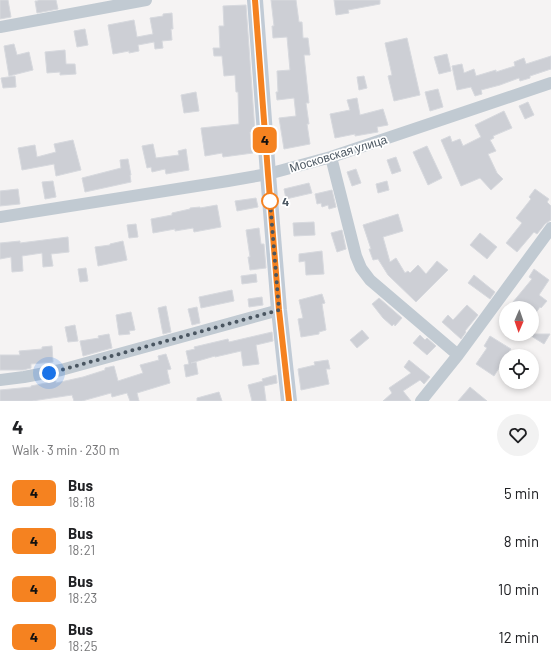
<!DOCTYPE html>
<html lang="en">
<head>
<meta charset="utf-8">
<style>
	body { margin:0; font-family:Barlow,sans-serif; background:#f2f2f2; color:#202124; height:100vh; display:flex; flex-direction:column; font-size:15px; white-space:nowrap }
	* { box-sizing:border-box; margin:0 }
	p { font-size:13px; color:#757577 }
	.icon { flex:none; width:22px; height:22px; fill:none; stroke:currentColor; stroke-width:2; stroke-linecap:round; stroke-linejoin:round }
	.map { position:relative; height:401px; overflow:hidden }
	.side { display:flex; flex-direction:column; background:#fff; flex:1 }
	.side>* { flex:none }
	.badge { padding:0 8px; border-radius:6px; font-size:14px; line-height:26px }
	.needle { width:26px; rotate:182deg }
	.controls { position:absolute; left:499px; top:301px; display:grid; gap:8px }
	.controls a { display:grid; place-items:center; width:40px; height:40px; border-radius:50%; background:#fff; box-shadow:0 2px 6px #0003; font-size:20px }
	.you { position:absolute; width:20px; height:20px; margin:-10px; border:3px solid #fff; border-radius:50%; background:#1a73e8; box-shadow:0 0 0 6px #1a73e833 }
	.map>.badge { position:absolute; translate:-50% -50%; box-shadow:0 0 0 2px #fff }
	.round { display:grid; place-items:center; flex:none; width:42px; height:42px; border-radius:21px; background:#f2f2f2 }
	.headline { display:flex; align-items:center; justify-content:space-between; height:68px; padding:0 12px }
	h1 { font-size:19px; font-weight:700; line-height:30px }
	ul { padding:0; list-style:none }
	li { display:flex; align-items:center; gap:12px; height:48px; padding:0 12px }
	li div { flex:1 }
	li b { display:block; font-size:15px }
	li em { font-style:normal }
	li .badge { min-width:44px; font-weight:700; text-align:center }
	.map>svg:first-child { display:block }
</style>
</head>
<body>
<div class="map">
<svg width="551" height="401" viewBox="0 0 551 401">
	<rect width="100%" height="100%" fill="#f5f3f3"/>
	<!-- building -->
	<path fill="#cdcfd5" stroke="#d7d9de" d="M 0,0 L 8,0 L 11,17 L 0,19 Z
		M 38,0 L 56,0 L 58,9 L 37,13 L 35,1 L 38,1 Z
		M 271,0 L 296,0 L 299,22 L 302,22 L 303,38 L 308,38 L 310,55 L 304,55 L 309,103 L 306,103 L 309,124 L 307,124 L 310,144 L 284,149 L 279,118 L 296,116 L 294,98 L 277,100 L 276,92 L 278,92 L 277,71 L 290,70 L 287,37 L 273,38 L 272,26 L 274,26 Z
		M 334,0 L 380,0 L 380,4 L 348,10 L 349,13 L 336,15 Z
		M 246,5 L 255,132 L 250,132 L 253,153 L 223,157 L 222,153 L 205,156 L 201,128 L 239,124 L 238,92 L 236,92 L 235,75 L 224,76 L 222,56 L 214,56 L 213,48 L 220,48 L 219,26 L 224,26 L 223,6 Z
		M 172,13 L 173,29 L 171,29 L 172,40 L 162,41 L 163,48 L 155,49 L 154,42 L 138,45 L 139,51 L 129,53 L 129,51 L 113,54 L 108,25 L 134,20 L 137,37 L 153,34 L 150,18 L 163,16 L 163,14 Z
		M 85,29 L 88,45 L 77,47 L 74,31 Z
		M 407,38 L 420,95 L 394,101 L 388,76 L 392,75 L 385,43 Z
		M 14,44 L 17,55 L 29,52 L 33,70 L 9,76 L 4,46 Z
		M 65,50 L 66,64 L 75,64 L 76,74 L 60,75 L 60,72 L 47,73 L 45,52 Z
		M 447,54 L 451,71 L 439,74 L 434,57 Z
		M 551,56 L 551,69 L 530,76 L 530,78 L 520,81 L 519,78 L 500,85 L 481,90 L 482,94 L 475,96 L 471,87 L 457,90 L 452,66 L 462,64 L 464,73 L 474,69 L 476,76 L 496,70 L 496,72 L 515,66 L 514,62 L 524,58 L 526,64 Z
		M 15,76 L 16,87 L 3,88 L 1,78 Z
		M 364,76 L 367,88 L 359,90 L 357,77 Z
		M 438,89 L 443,107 L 430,111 L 425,92 Z
		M 196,92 L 199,111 L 184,113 L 181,95 Z
		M 357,98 L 360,115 L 383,109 L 388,125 L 377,127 L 378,132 L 355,136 L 355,134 L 335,138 L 330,114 L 350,110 L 347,100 Z
		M 528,102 L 534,115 L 525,119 L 519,106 Z
		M 504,111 L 512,128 L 493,136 L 494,138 L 490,140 L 496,151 L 488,154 L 497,173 L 503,179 L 491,190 L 480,178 L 461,186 L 441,140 L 450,136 L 452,142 L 460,139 L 463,146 L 481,137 L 475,125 Z
		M 73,140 L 81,170 L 56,176 L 54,164 L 22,170 L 18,148 L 35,145 L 37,157 L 56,152 L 54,144 Z
		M 153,144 L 156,158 L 179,155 L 178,151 L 186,149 L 189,170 L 166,174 L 165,169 L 152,172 L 151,167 L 147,168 L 142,146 Z
		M 427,146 L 442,178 L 428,185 L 413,152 Z
		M 396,157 L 401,171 L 392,174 L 387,160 Z
		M 128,159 L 131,175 L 130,175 L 131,182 L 85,192 L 82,178 L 121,168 L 120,160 Z
		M 356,169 L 361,183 L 352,186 L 347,172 Z
		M 53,181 L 56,197 L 45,199 L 42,182 Z
		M 387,181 L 389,190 L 378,193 L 376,184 Z
		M 309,183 L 312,193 L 286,199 L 284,189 Z
		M 18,189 L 20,204 L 0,206 L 0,191 Z
		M 535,189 L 549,199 L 547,202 L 551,206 L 551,220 L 545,224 L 537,234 L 534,232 L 517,252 L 506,243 L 522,223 L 516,218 L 531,199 L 529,197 Z
		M 332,190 L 336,207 L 329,209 L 328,205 L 322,207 L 321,203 L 317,204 L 315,194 Z
		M 256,198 L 258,207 L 237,211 L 235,201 Z
		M 217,205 L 221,227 L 194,232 L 193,228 L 175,231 L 175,229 L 153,233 L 151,219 L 172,215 L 172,213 L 190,209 L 190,208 L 200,207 L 200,208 Z
		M 398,214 L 403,231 L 383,237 L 390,262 L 396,258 L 405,273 L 408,271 L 410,273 L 418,265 L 426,274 L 437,261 L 448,270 L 416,302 L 388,275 L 378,259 L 373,260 L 369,249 L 371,249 L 363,225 Z
		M 314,222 L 315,235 L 294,236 L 293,223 Z
		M 136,224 L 138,237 L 129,238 L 127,225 Z
		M 259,228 L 261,244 L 264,244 L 266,268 L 250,270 L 248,257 L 250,257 L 246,230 Z
		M 342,230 L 346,249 L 337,252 L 331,233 Z
		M 480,233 L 497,247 L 487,259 L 470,245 Z
		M 68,237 L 69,252 L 51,254 L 53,266 L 43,267 L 42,253 L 22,256 L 23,271 L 12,272 L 11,257 L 0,259 L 0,243 L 20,241 L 20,243 Z
		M 123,241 L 127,260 L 98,266 L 95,247 L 110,245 L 110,244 Z
		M 322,251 L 324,274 L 306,275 L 305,261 L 299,262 L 299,254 Z
		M 86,268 L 88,281 L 80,282 L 78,269 Z
		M 534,269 L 549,280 L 539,295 L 547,301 L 541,308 L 540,307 L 532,318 L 532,308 L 508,308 L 532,279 L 529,277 Z
		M 256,274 L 257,282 L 242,284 L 241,276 Z
		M 474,275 L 495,292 L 490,299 L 468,283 Z
		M 232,290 L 234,301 L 201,308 L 199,297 Z
		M 322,294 L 325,303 L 322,304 L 326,330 L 319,332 L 319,334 L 301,337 L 298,319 L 303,318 L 299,300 Z
		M 262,297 L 263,305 L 249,307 L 248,299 Z
		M 379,298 L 402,318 L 395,326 L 394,324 L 392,326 L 383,318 L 372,304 Z
		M 467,305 L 478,315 L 465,331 L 466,332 L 461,339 L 442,322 L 448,315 L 453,320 Z
		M 166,306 L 171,332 L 163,334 L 158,308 Z
		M 197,307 L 200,323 L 192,325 L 188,309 Z
		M 131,312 L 135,330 L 129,331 L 130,334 L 119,335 L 116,315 Z
		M 75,325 L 78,341 L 68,342 L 65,327 Z
		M 362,330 L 369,338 L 357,348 L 350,340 Z
		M 272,332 L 273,341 L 256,345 L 259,364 L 243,366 L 241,351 L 215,357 L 215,356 L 191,363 L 196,362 L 198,374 L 186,377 L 184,365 L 189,364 L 186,351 L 195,349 L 194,347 L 228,339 L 229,342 Z
		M 109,334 L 112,348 L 83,356 L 80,341 L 99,338 L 98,336 Z
		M 528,334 L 550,334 L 544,344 Z
		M 420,335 L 425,340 L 427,338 L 436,346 L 427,355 L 413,343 Z
		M 490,336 L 511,349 L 494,376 L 476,364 L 487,348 L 484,346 Z
		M 52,346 L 53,362 L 31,364 L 31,368 L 23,370 L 0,370 L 0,355 L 20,355 L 19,351 L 42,349 L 42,347 Z
		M 166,354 L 171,369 L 167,370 L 170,383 L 137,393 L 139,401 L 130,401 L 127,393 L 112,397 L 111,393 L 82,401 L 74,401 L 72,395 L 32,401 L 0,401 L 0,390 L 31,387 L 31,386 L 56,381 L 56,383 L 83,377 L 105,370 L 105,368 L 114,366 L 118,381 L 143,373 L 140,365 L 159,360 L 158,356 Z
		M 328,360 L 330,369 L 326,369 L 329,384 L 301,390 L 298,369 L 315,365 L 314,362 Z
		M 409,360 L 430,377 L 424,384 L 420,380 L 403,391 L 411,401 L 383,401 L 392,393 L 389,388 L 411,373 L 404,367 Z
		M 276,375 L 277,383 L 264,386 L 266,401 L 252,401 L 248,385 L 263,381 L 262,379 Z
		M 470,387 L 487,401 L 458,401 Z
		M 219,392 L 222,401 L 197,401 L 197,398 Z"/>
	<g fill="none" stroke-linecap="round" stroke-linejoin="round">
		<!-- street -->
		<path stroke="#c1cad2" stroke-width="12" d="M 0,27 L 146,0
			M 331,157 L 356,256 L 361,268 L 370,280 L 458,355
			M 0,217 L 228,181 L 268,174 L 331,157 L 551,83
			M 0,380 L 24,377 L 61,370 L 279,310
			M 421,401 L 458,355 L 551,228"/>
		<!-- secondary -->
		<path stroke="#c1cbd6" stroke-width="16" d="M 255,0 L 268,174 L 279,310 L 289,401"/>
	</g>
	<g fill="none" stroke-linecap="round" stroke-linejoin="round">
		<defs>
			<path id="line" d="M 255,0 L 268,174 L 279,310 L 289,401"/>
		</defs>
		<!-- line casing -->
		<use href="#line" stroke="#fff" stroke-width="9"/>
		<!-- line -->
		<use href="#line" stroke="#f58220" stroke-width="6"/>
		<!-- walk -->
		<path stroke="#4a5661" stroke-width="4" stroke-dasharray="0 7.2" d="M 49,373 L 61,370 L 279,310 L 270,201"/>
	</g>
	<!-- markers -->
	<circle fill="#fff" stroke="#f58220" stroke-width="2" cx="270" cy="201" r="8"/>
	<g text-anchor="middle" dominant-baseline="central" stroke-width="3.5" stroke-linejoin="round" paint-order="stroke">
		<!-- street labels -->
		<g font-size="12" fill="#4a5661" stroke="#fff">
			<text transform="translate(338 153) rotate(-17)">Московская улица</text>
		</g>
		<!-- stop labels -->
		<g font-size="12" font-weight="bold" fill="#4a5661" stroke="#fff" text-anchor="start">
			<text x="282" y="201">4</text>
		</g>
	</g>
</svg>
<div class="controls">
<a><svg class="needle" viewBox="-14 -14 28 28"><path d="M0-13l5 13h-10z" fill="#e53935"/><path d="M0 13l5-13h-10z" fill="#757577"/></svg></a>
<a><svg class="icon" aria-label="locate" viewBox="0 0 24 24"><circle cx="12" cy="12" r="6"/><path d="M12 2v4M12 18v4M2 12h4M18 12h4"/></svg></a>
</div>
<div class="you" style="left:49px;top:373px"></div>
<b class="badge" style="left:265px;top:140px;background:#f58220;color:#111">4</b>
</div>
<section class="side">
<div class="headline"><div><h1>4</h1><p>Walk · 3 min · 230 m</p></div><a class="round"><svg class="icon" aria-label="heart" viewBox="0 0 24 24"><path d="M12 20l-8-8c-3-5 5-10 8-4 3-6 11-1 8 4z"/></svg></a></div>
<ul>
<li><span class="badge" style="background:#f58220;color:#111">4</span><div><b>Bus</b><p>18:18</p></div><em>5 min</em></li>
<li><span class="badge" style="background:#f58220;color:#111">4</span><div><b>Bus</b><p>18:21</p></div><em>8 min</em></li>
<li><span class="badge" style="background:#f58220;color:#111">4</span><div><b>Bus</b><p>18:23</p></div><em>10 min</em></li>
<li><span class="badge" style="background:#f58220;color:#111">4</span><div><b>Bus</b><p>18:25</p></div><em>12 min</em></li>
</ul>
</section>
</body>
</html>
